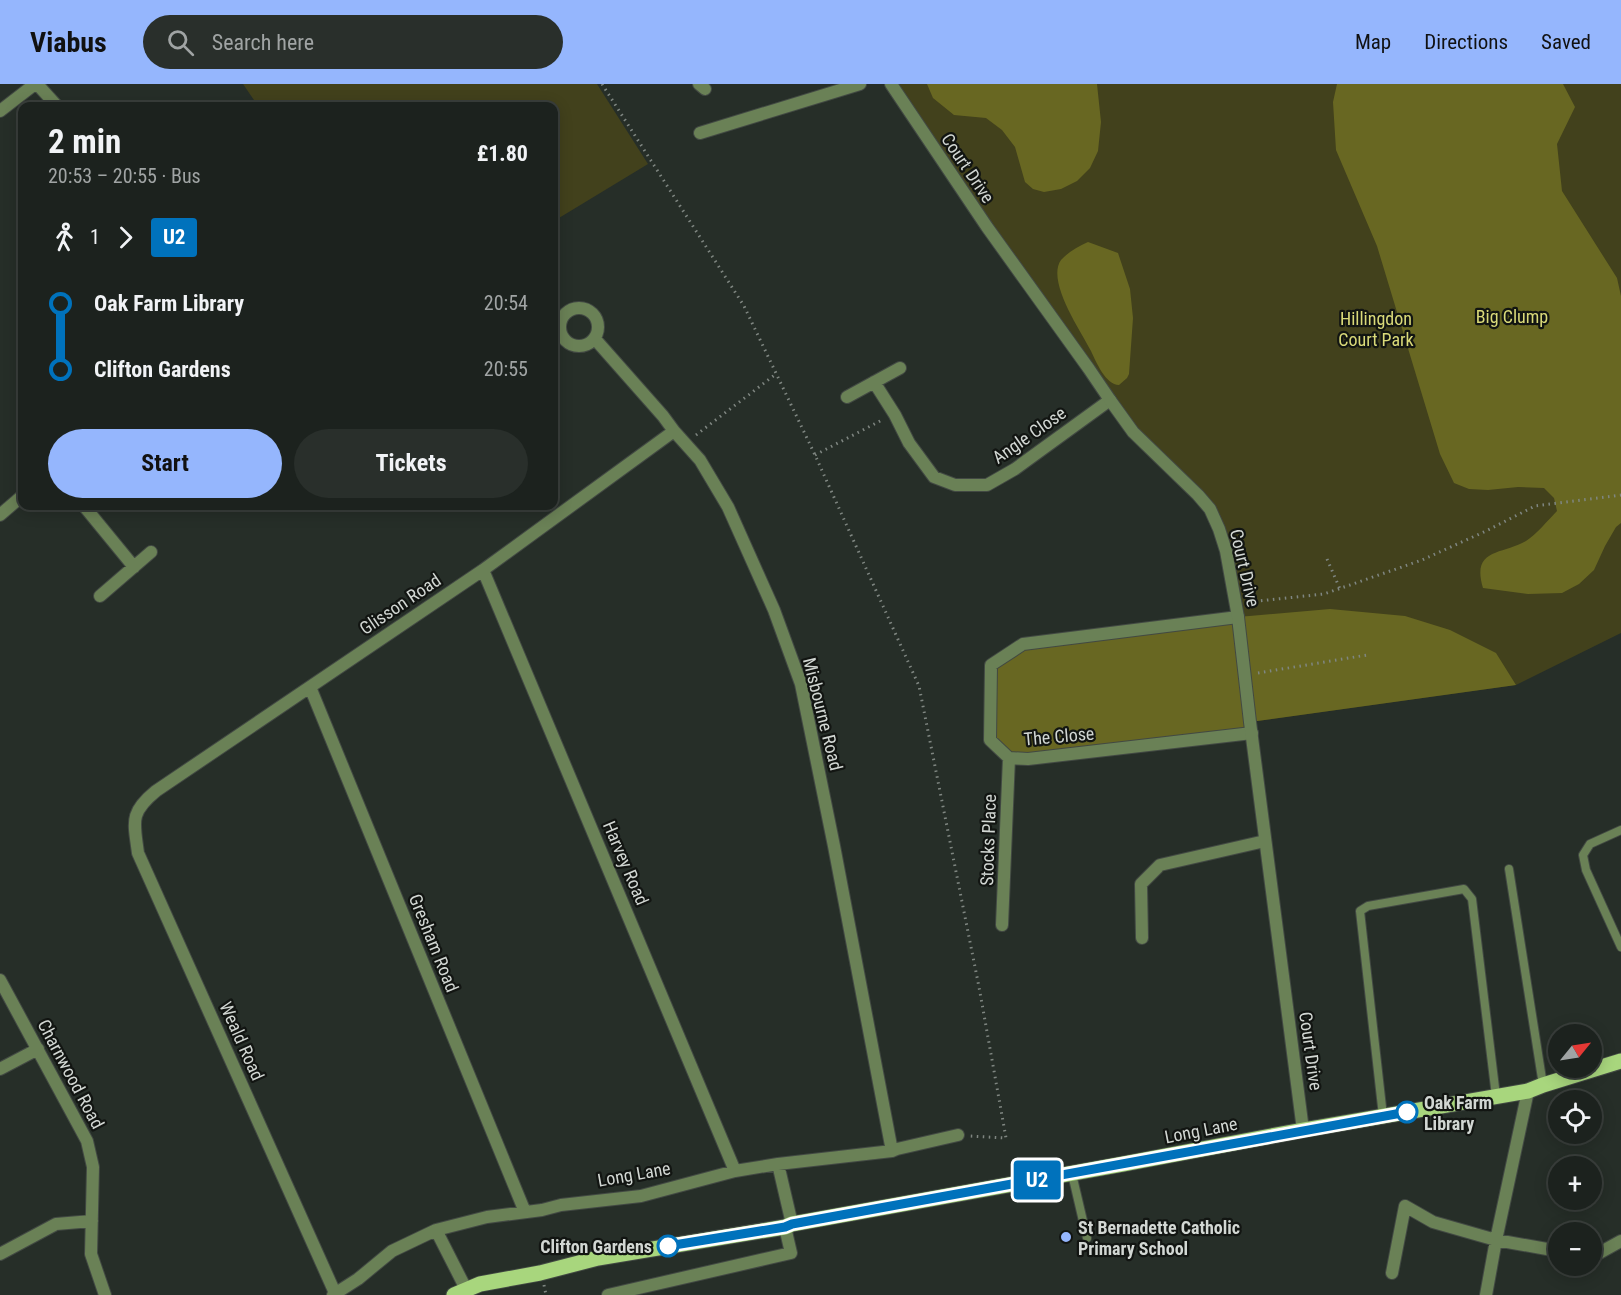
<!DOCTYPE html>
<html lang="en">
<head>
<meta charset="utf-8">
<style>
	body { margin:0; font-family:"Roboto Condensed",sans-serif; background:#292f2b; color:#f1f3f6; height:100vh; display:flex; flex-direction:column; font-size:22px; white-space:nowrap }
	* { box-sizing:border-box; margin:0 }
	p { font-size:20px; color:#a0a4a4 }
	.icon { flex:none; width:33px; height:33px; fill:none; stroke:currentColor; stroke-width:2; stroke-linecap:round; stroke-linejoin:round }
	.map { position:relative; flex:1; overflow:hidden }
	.side { position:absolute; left:18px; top:18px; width:540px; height:408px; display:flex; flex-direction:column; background:#1c221e; border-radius:12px; box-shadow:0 3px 15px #0003,0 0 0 2px #3a3f3c }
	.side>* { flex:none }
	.badge { padding:0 12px; border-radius:4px; font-size:21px; line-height:39px }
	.needle { width:39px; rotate:60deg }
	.controls { position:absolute; left:1548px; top:940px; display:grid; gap:12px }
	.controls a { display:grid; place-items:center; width:54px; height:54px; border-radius:50%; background:#1c221e; box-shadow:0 3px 15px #0003,0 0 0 2px #3a3f3c; font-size:30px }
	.map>.badge { position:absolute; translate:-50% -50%; box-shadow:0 0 0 3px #fff }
	.legs { display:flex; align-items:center; gap:9px; height:66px; padding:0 30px; font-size:20px }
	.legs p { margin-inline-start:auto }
	.headline { display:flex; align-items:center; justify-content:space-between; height:102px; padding:0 30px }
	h1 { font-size:33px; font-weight:700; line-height:45px }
	.button { display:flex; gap:12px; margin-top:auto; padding:12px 30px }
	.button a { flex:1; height:69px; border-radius:36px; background:#95b6fd; color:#111; font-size:24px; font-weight:700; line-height:69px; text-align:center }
	.button a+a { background:#292f2b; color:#f1f3f6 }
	ul { padding:0 30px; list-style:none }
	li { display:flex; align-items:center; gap:21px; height:66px; font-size:22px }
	li i { display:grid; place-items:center; width:9px; height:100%; margin:0 8px; background:currentColor }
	li i::after { content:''; width:15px; height:15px; margin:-8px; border:4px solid; border-radius:50%; background:#1c221e }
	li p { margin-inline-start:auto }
	li:first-child i { background:linear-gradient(#0000 50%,currentColor 0) }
	li:last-child i { background:linear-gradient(currentColor 50%,#0000 0) }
	header { display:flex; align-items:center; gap:36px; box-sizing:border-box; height:84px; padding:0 30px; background:#95b6fd; color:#111 }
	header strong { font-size:28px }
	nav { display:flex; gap:33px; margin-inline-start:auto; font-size:21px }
	.search { width:420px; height:54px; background:#292f2b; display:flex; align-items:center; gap:15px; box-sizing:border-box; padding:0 21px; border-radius:33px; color:#a0a4a4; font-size:22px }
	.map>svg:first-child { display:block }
</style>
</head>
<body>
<header>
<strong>Viabus</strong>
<div class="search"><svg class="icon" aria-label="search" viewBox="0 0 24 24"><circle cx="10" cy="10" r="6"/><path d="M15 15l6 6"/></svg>Search here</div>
<nav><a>Map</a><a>Directions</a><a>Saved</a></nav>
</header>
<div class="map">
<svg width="1621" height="1211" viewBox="0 0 1621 1211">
	<rect width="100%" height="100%" fill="#262e28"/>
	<!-- green -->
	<path fill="#42411c" d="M 243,0 L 597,0 L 648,80 L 554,137 L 554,22 L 258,22 Z
		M 891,0 L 1621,0 L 1621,549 L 1516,601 L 1250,638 L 1238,533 L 1210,425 L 1154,369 Z"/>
	<!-- forest -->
	<path fill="#686722" d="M 927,0 L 1097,0 L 1101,38 L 1098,67 L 1090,84 L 1077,97 L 1061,105 L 1044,108 L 1033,105 L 1025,98 L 1015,63 L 1002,46 L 986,34 L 954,31 L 933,14 Z
		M 1337,0 L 1563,0 L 1575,23 L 1557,60 L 1562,107 L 1617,194 L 1621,212 L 1621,439 L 1616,443 L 1605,462 L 1594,486 L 1579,500 L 1562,509 L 1528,510 L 1483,504 C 1471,464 1502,471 1526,457 C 1536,451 1548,436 1557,427 L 1554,414 L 1544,404 L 1518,403 L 1488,406 L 1469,405 L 1454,399 L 1440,370 L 1377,162 L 1336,66 L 1333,18 Z
		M 1088,158 L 1118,169 L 1130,205 L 1133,234 L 1129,290 L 1127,294 L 1119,301 C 1106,301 1096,278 1091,267 C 1081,247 1046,197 1061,176 C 1068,168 1079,162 1088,158 Z
		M 1330,525 L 1405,532 L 1450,546 L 1496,569 L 1516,601 L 1250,638 L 1252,649 L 1009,674 L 990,656 L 991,581 L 1023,560 L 1238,533 Z"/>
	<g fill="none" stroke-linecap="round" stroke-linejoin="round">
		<defs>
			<path id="service" d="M 1621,746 L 1590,760 L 1583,771 L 1586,786 L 1621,863
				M 1509,785 L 1543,1001
				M 1383,1032 L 1360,827 L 1368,822 L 1464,805 L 1472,815 L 1496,1012
				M 1072,1090 L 1087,1154"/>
			<path id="minor" d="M 37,0 L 57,22
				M 699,0 L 705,5
				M 0,27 L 35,0
				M 700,49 L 860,0
				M560 243a19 19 0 1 1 38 0a19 19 0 1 1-38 0Z
				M 595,255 L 663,332 L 674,347 L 700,376 L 728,423 L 774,526 L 801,600 L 834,762 L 892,1067
				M 874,298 L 895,331 L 909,359 L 934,393 L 955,401 L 987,401 L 1015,385 L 1110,316
				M 847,313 L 900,284
				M 84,422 L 134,483
				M 0,431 L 22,412
				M 483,486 L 735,1087
				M 100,512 L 151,468
				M 1238,533 L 1023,560 L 991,581 L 990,656 L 1009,674 L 1028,675 L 1252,649
				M 310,603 L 525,1128
				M 1002,841 L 1009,674
				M 1142,854 L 1141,800 L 1160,781 L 1265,757
				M 0,896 L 87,1057 L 93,1083 L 91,1170 L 105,1211
				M 0,985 L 38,965
				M 778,1080 L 792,1140
				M 436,1146 L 466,1205
				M 0,1170 L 56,1140 L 92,1137
				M 1592,1173 L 1621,1157
				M 1392,1189 L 1405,1122 L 1433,1138 L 1496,1156 L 1558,1167
				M 335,1209 L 138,769 C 134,738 129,729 156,707 L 483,486 L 674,347
				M 333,1211 L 358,1195 L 392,1167 L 436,1146 L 487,1133 L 542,1126 L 561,1121 L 641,1112 L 735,1087 L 778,1080 L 892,1067 L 897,1065 L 958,1051
				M 608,1211 L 791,1169 L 785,1143
				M 1486,1211 L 1496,1156 L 1528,1007"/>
			<path id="tertiary" d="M 891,0 L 987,143 L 1089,285 L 1110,316 L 1133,348 L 1198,411 L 1210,425 L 1219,445 L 1226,467 L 1238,533 L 1250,638 L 1303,1046"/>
			<path id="primary" d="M 454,1211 L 480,1200 L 540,1189 L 598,1174 L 785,1143 L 792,1140 L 1123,1080 L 1303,1046 L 1528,1007 L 1543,1001 L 1621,977"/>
		</defs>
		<!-- service casing -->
		<use href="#service" stroke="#424943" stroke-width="10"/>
		<!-- minor casing -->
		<use href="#minor" stroke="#424943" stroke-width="14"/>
		<!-- tertiary casing -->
		<use href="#tertiary" stroke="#424943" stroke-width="14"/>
		<!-- primary casing -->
		<use href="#primary" stroke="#424943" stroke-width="17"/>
		<!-- path -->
		<path stroke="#7f8681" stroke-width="3" stroke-dasharray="1.5 4.5" stroke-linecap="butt" d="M 602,0 L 744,222 L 815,371 L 919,602 L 979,903 L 1006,1054 L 969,1052
			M 696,351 L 776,290
			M 815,371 L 882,336
			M 1327,475 L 1340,505
			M 1249,518 L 1324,510 L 1422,476 L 1486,447 L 1535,422 L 1621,411
			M 1258,589 L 1367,571
			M 544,1201 L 546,1211"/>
		<!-- service -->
		<use href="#service" stroke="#6a8156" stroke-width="8"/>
		<!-- minor -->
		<use href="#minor" stroke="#6a8156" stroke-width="12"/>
		<!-- tertiary -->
		<use href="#tertiary" stroke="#6a8156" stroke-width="12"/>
		<!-- primary -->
		<use href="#primary" stroke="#a8d67d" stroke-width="15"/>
	</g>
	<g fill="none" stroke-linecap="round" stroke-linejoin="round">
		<defs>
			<path id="line-1" d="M 668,1162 L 785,1143 L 792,1140 L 1407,1028"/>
		</defs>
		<!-- line-1 casing -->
		<use href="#line-1" stroke="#fff" stroke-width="14"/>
		<!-- line-1 -->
		<use href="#line-1" stroke="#0072bc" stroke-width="9"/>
	</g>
	<!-- markers -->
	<g fill="#fff" stroke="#0072bc" stroke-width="3">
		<circle cx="1407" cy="1028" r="10"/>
		<circle cx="668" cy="1162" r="10"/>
	</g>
	<circle fill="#95b6fd" stroke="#121512" stroke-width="2" cx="1066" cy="1153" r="6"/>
	<g text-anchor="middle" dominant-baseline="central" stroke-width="4.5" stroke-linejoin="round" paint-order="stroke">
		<!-- street labels -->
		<g font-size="18" fill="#d2d7d3" stroke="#121512">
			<text transform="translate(968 84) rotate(56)">Court Drive</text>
			<text transform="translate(1029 351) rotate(-35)">Angle Close</text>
			<text transform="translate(1245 484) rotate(77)">Court Drive</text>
			<text transform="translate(400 520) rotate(-34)">Glisson Road</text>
			<text transform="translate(823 630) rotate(76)">Misbourne Road</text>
			<text transform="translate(1059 652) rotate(-5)">The Close</text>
			<text transform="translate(988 756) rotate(-88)">Stocks Place</text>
			<text transform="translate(626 779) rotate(67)">Harvey Road</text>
			<text transform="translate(434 859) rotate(68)">Gresham Road</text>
			<text transform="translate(242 957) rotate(66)">Weald Road</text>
			<text transform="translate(1311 967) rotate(82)">Court Drive</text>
			<text transform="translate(71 990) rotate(62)">Charnwood Road</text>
			<text transform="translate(1201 1046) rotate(-11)">Long Lane</text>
			<text transform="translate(634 1090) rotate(-10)">Long Lane</text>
		</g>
		<!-- park labels -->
		<g font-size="18" fill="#dada79" stroke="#121512">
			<text x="1512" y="232">Big Clump</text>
			<text x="1376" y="234">Hillingdon<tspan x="1376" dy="21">Court Park</tspan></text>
		</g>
		<!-- stop labels -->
		<g font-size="18" font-weight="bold" fill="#d2d7d3" stroke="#121512" text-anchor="start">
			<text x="1424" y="1018">Oak Farm<tspan x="1424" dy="21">Library</tspan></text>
			<text x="652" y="1162" text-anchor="end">Clifton Gardens</text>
		</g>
		<!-- poi labels -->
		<g font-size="18" font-weight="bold" fill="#d2d7d3" stroke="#121512" text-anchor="start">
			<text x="1078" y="1143">St Bernadette Catholic<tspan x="1078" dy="21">Primary School</tspan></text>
		</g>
	</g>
</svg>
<div class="controls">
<a><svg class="needle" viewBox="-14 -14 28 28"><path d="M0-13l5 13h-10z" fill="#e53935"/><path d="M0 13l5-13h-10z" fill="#a0a4a4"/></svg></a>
<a><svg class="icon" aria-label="locate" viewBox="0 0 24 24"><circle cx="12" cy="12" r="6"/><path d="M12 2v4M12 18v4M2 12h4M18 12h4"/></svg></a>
<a>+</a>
<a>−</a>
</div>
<b class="badge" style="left:1037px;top:1096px;background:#0072bc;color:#fff">U2</b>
<section class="side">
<div class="headline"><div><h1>2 min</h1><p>20:53 – 20:55 · Bus</p></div><b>£1.80</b></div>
<div class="legs"><svg class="icon" aria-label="walk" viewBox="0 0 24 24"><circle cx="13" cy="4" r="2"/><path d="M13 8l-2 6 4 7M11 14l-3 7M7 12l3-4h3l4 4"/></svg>1<svg class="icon" aria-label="forward" viewBox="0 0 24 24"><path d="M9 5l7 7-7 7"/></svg><b class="badge" style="background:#0072bc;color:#fff">U2</b></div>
<ul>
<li><i style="color:#0072bc"></i><b>Oak Farm Library</b><p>20:54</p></li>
<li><i style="color:#0072bc"></i><b>Clifton Gardens</b><p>20:55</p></li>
</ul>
<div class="button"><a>Start</a><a>Tickets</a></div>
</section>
</div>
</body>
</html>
